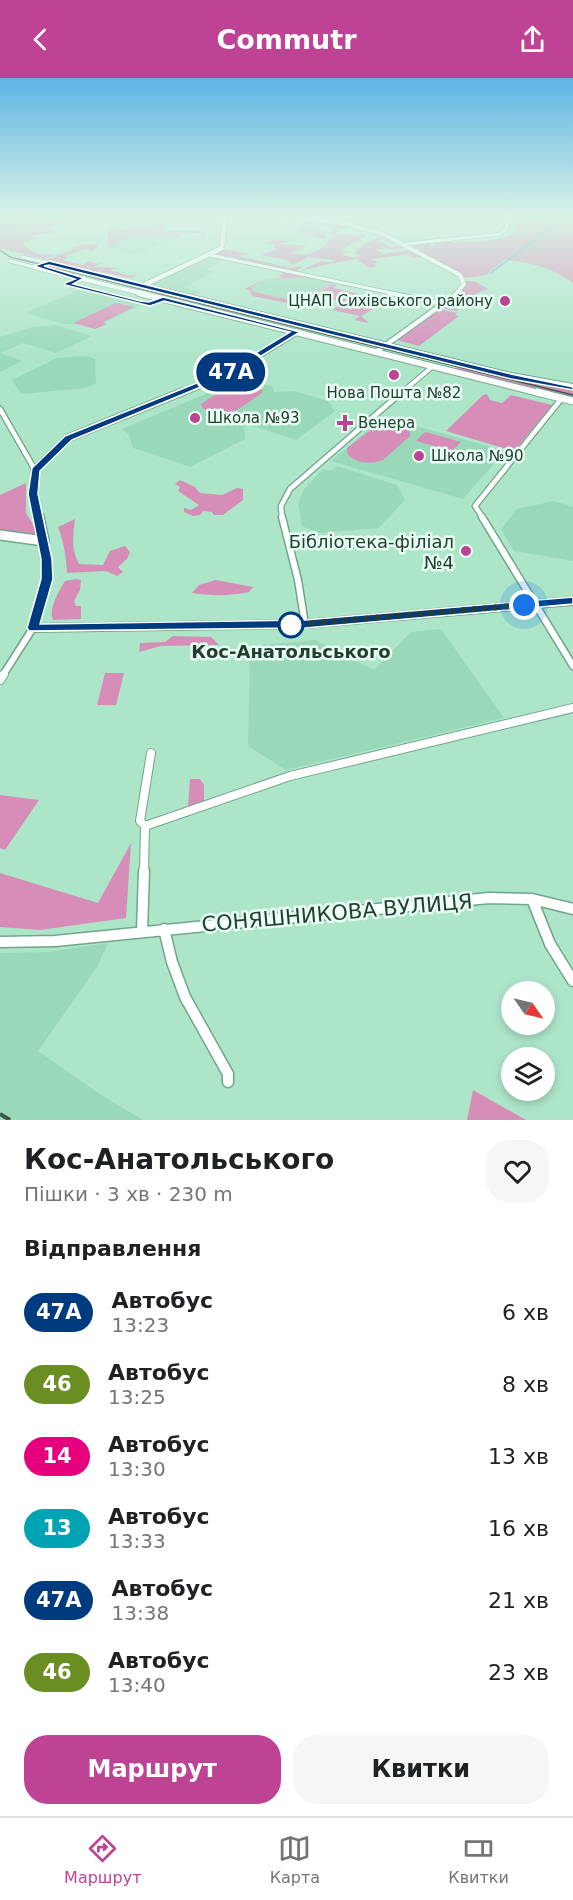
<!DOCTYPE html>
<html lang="uk">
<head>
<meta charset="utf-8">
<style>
	body { margin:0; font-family:"DejaVu Sans",sans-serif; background:#f6f6f6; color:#202124; height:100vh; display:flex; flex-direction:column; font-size:22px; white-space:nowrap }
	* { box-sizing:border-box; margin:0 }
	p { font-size:20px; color:#757577 }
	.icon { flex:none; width:33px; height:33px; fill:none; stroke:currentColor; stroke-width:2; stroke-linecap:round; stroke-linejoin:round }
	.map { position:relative; height:1042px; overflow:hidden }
	.drawer { display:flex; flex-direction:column; background:#fff; flex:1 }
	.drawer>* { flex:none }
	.badge { padding:0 12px; border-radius:20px; font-size:21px; line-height:39px }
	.needle { width:39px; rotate:124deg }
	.buttons { position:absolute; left:501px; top:903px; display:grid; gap:12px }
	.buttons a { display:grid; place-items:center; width:54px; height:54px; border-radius:50%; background:#fff; box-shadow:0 3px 9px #0003; font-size:30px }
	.you { position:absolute; width:30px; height:30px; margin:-15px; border:4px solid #fff; border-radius:50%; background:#1a73e8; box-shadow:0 0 0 9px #1a73e833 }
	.map>.badge { position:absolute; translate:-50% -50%; box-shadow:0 0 0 3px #fff }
	h2 { padding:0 24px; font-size:22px; line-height:54px }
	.round { display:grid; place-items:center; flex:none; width:63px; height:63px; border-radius:24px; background:#f6f6f6 }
	.summary { display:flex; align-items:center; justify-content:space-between; height:102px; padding:0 24px }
	h1 { font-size:28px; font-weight:700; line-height:45px }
	.primary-button { display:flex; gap:12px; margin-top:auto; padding:12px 24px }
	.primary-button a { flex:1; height:69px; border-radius:24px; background:#be4395; color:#fff; font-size:24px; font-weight:700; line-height:69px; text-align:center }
	.primary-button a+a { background:#f6f6f6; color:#202124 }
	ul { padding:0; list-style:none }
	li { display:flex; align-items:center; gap:18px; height:72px; padding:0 24px }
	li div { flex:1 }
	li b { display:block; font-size:22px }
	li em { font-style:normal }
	li .badge { min-width:66px; font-weight:700; text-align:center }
	header { display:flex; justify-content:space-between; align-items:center; height:78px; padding:0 24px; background:#be4395; color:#fff; font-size:27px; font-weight:700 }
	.tab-bar { display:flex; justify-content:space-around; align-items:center; height:84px; border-top:2px solid #e0e0e0; background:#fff; font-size:16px; color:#757577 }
	.tab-bar a { display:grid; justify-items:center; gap:3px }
	.tab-bar .selected { color:#be4395 }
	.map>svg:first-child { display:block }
</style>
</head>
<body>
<header><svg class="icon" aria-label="back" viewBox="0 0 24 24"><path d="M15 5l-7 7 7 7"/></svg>Commutr<svg class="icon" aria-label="share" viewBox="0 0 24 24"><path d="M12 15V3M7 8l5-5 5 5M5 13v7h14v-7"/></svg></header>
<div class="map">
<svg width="573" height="1042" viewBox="0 0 573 1042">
	<rect width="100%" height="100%" fill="#ade5c9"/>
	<!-- built -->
	<path fill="#99d9ba" d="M 149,148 L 158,151 L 155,153 L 163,154 L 161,156 L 176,160 L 134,177 L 107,171 L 108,158 L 130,155 Z
		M 209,179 L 228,181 L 206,192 L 214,194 L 184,209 L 201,214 L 191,219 L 149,209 L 148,206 Z
		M 307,199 L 331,205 L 304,221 L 294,223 L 254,214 L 251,209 L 265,202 Z
		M 81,211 L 141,227 L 100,247 L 63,246 L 25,235 Z
		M 55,247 L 92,258 L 56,275 L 23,265 L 0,275 L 22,283 L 0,294 L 0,259 L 33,249 Z
		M 86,278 L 95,281 L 96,305 L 85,310 L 21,316 L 12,302 L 57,280 Z
		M 244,300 L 273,309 L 274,314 L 294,313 L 328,323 L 335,333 L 296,362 L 244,345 L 245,361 L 190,389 L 133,370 L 129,357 L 122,351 Z
		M 384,339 L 505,373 L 463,421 L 331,383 Z
		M 337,388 L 397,407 L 405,422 L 379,450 L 319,455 L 302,448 L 298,426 L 304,411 L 323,391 L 331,393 Z
		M 554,423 L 573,429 L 573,483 L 514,473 L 501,451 L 517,431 Z
		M 441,551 L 504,640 L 286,692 L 248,668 L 250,568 L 315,562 L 374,592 L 411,554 Z
		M 108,865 L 97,889 L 38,973 L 101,1017 L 143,1042 L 0,1042 L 0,875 L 48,874 Z"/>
	<!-- green -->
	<path fill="#d68eb9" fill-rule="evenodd" d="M 0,137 L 58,137 L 41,142 C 60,148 76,130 99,142 L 81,140 L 72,144 L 66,143 L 48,149 L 50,150 L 44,152 L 56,154 L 30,158 L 37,159 L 33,162 L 24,163 L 23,166 C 35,179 41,175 56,177 L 44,181 L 0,170 Z
		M 509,137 L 529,137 L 560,141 L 567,137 L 573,137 L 573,205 C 553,190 530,184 505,182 L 486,197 L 465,200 L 411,167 L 428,163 L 432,169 L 436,165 C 462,162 494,168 517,153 Z
		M 312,143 L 349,148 L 335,156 L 326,156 L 324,158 L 328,159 L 324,161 L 295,153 L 303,149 L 328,155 L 334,150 L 315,145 L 312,147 L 315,148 L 306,147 Z
		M 161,144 L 165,144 L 163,153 L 205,153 L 204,159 L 199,158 L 202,155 L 180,155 L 180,158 C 170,160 162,155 151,160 L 154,161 L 149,160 L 154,157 L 143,159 L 135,157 L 132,158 L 141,160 L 131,158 L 114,167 L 112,165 L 112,168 L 108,170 L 109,152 L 117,151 L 112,154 C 121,151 129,153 138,149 L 121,150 L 134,146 L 149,148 Z
		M 341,155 L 361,159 L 361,156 L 366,158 L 341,172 L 347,174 L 343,177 L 354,180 L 360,177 L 355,175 L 358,173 L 356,171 L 363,169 L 361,168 L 377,160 L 382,161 L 379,159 L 388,160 L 385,161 L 398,165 L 392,166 L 385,161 L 378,162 L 392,170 L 397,167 L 408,170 L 396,170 L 398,172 L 387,170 L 376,172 L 383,176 L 411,172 L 423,178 L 414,180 L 410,176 L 371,181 L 378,184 L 373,186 L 377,188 L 369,190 L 357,181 C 337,184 318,188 300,193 L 321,183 L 332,185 L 335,182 L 308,179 L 295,186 L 289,185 L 291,183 L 261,177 L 277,171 L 273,169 L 276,167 L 264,165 C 274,161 280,161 289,164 L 280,165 C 290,168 298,166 307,168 L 292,175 L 307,177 L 325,169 L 328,162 Z
		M 98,166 L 95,168 L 99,168 L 98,170 L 89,174 L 90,172 L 85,171 L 65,178 L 68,180 L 63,182 L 83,187 L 88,183 L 97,186 L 112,181 L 93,189 L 118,190 L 109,192 L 130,198 L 138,195 L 131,200 L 103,194 L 99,195 L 102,191 L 97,195 L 89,193 L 90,188 L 88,192 L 46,182 L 82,168 L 90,168 L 81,168 L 56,176 L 81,167 Z
		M 223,171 L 248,176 L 238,178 L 291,190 L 304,188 L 295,194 L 289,193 L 290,191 L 234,182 L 236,180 L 234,179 L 215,177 Z
		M 285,195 L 332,204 L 333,205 L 302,222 L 308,229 L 252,218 L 249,212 L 244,211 L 264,202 L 281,200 L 280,197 ZM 307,199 L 331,205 C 293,227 296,223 254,214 L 251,209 L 265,202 Z
		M 465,203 L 474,203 L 488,211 L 481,213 L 457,230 L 459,232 L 457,233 L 441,230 L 461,214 Z
		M 333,206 L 337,207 L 333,210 L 371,219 L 361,226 L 373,231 L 361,238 L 369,245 L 354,242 L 360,238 L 332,232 L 344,224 L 315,217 Z
		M 116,225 L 134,229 L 103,244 L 107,246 L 95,251 L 73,245 Z
		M 439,231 L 457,235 L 455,237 L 459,238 L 419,268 L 396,262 Z
		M 460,287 L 573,311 L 573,321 L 455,292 Z
		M 240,304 L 259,308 L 263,314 C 246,326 221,349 202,329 L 201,326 L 233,305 Z
		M 487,316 L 490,322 L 502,325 L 511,317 L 552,327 L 516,371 L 510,372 L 446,353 L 483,317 Z
		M 380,345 L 397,345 L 410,352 L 410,358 L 383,382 C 371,386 358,386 348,377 L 347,370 Z
		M 425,354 L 426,354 L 461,364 L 452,373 L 416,363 Z
		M 180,402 L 195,409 L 200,415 L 222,417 L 237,410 L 243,411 L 243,422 L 223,437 L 214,437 L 212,434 L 203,433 L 200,437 L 193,438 L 184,434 L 184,430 L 191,432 L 199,427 L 178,413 L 180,409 L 175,406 Z
		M 26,405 L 26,435 L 37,453 L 33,458 L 0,455 L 0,417 Z
		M 75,441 C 73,457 71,472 79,486 L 103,487 L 110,473 L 125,468 L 130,474 L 127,481 L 118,489 L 123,494 L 117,498 L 106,493 L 67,495 C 66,478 64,465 58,449 Z
		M 76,501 L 81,502 L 80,512 L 74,523 L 76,528 L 81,528 L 81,541 L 53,542 C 48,531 59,513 65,503 Z
		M 216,502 L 253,509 L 249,514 C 229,518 212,518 192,515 L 199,507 Z
		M 173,558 L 211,559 L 219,567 L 161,568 L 139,574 L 140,565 L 165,564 Z
		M 105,595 L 124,595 L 116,627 L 97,627 Z
		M 190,701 L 200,701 L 204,707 L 204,723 L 188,729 Z
		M 0,717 L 39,722 L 5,772 L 0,770 Z
		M 131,765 L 126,840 L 40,852 L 0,849 L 0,795 L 98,825 Z
		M 473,1012 L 526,1042 L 467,1042 Z"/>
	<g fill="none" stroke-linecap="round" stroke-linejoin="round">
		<!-- stream -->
		<path stroke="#2eb5dd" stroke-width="1.5" d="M 0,151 L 55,137
			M 491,195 L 567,137"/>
		<defs>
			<path id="minor-far5" d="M 347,146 L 364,137
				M 406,166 L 500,156 L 508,149 L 501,137
				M 210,177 L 396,216
				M 22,179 L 49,185
				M 10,183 L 37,190"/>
			<path id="minor-far4" d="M 389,215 L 442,226
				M 400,316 L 433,288"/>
			<path id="minor-far3" d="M 0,331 L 35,392
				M 282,440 L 281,428 L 290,411 L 402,314
				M 483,440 L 475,428 L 562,320"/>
			<path id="minor-far2" d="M 282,439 L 298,502 L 305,546
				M 482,439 L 573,588
				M 3,597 L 33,550"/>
			<path id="minor-far1" d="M 0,602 L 4,596
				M 145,748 L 290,698 L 573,630
				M 144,795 L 145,748 L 140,743 L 151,675"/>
			<path id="minor" d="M 532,821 L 550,866 L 573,903
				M 164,851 L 172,884 L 185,919 L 228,996 L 228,1004
				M 142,853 L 144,793
				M 0,864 L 55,863 L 489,820 L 532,821 L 573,831"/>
			<path id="tertiary-far2" d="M 278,137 L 347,146 L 383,156 L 460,197 L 464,206 L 456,216
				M 37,190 L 49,185 L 142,208
				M 37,190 L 132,213"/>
			<path id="tertiary-far1" d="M 376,274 L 458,215"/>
			<path id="tertiary" d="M 44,463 L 47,501 L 33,550 L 305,546 L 573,523"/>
			<path id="secondary-far3" d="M 142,208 L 176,216
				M 142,208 L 222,170 L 225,137
				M 132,213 L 145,216"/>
			<path id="secondary-far2" d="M 139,215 L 543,316
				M 170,215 L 511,298 L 573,309
				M 178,316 L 227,296 L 296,254"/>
			<path id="secondary-far1" d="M 537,314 L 573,323
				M 39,440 L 34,416 L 35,392 L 68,360 L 182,314"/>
			<path id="secondary" d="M 0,457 L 44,463 L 39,439"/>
		</defs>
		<!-- minor-far5 casing -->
		<use href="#minor-far5" stroke="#6fa68c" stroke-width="4.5"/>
		<!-- minor-far4 casing -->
		<use href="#minor-far4" stroke="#6fa68c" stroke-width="6"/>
		<!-- minor-far3 casing -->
		<use href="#minor-far3" stroke="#6fa68c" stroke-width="7"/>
		<!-- minor-far2 casing -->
		<use href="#minor-far2" stroke="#6fa68c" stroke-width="9"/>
		<!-- minor-far1 casing -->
		<use href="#minor-far1" stroke="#6fa68c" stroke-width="10"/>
		<!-- minor casing -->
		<use href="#minor" stroke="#6fa68c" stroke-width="13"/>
		<!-- tertiary-far2 casing -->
		<use href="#tertiary-far2" stroke="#6fa68c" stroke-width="5"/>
		<!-- tertiary-far1 casing -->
		<use href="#tertiary-far1" stroke="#6fa68c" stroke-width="7"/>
		<!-- tertiary casing -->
		<use href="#tertiary" stroke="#6fa68c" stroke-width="10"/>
		<!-- secondary-far3 casing -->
		<use href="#secondary-far3" stroke="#6fa68c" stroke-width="6"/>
		<!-- secondary-far2 casing -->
		<use href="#secondary-far2" stroke="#6fa68c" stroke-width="8"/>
		<!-- secondary-far1 casing -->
		<use href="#secondary-far1" stroke="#6fa68c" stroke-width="9"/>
		<!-- secondary casing -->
		<use href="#secondary" stroke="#6fa68c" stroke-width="12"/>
		<!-- minor-far5 -->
		<use href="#minor-far5" stroke="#fff" stroke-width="3"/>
		<!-- minor-far4 -->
		<use href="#minor-far4" stroke="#fff" stroke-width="4"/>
		<!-- minor-far3 -->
		<use href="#minor-far3" stroke="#fff" stroke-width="4.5"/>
		<!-- minor-far2 -->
		<use href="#minor-far2" stroke="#fff" stroke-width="6"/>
		<!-- minor-far1 -->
		<use href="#minor-far1" stroke="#fff" stroke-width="8"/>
		<!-- minor -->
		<use href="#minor" stroke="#fff" stroke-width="10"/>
		<!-- tertiary-far2 -->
		<use href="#tertiary-far2" stroke="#fff" stroke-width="4"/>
		<!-- tertiary-far1 -->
		<use href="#tertiary-far1" stroke="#fff" stroke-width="4.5"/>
		<!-- tertiary -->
		<use href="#tertiary" stroke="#fff" stroke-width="8"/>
		<!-- secondary-far3 -->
		<use href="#secondary-far3" stroke="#fff" stroke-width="4.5"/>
		<!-- secondary-far2 -->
		<use href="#secondary-far2" stroke="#fff" stroke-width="6"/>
		<!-- secondary-far1 -->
		<use href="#secondary-far1" stroke="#fff" stroke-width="7"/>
		<!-- secondary -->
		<use href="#secondary" stroke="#fff" stroke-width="9"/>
		<!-- tram -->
		<path stroke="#3d594b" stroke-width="1.5" d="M 0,172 L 10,179 L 573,317"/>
		<!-- rail -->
		<path stroke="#3d594b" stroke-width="4" stroke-dasharray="12 12" stroke-linecap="butt" d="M 0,1036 L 10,1042"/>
	</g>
	<!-- sky -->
	<linearGradient id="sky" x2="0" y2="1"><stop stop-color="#5db4e4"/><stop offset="0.49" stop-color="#daf3e7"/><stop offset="1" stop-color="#daf3e7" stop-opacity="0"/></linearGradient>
	<rect width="573" height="282" fill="url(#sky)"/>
	<!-- line -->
	<path fill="#003b80" stroke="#fff" stroke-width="1.5" d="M 49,183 L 511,296 L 573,309 L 573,312 L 511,301 L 49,187 L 44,188 L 84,200 L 73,206 L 140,223 L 149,224 L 163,219 L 300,254 L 230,297 L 72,362 L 40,393 L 38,416 L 52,481 L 53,501 L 40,546 L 305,542 L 573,519 L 573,526 L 305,550 L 29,553 L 27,550 L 41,501 L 41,481 L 28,416 L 32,390 L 65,358 L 224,294 L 290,254 L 164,223 L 150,228 L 65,207 L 65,205 L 75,201 L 34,188 Z"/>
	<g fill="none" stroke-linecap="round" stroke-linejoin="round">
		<!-- walk -->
		<path stroke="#263d32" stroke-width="6" stroke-dasharray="0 10.8" d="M 291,547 L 524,527"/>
	</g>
	<!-- markers -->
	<g fill="#be4395" stroke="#e7fef2" stroke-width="2">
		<circle cx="505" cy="223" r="6"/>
		<circle cx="394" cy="297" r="6"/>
		<circle cx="195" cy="340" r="6"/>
		<path d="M342 336h6v6h6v6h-6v6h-6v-6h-6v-6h6z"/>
		<circle cx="419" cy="378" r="6"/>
		<circle cx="466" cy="473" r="6"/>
	</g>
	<circle fill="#fff" stroke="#003b80" stroke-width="3" cx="291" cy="547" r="12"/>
	<g text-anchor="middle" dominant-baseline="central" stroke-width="5" stroke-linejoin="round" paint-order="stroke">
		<!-- far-poi labels -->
		<g font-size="15" fill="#263d32" stroke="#e7fef2" text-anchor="start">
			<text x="493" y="223" text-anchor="end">ЦНАП Сихівського району</text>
			<text x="394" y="315" text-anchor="middle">Нова Пошта №82</text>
			<text x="207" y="340">Школа №93</text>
			<text x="358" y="345">Венера</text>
			<text x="431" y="378">Школа №90</text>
		</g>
		<!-- poi labels -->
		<g font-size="18" fill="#263d32" stroke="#e7fef2" text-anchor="end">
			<text x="454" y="463">Бібліотека-філіал<tspan x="454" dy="21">№4</tspan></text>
		</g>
		<!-- stop labels -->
		<g font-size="18" font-weight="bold" fill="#263d32" stroke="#e7fef2">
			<text x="291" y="573">Кос-Анатольського</text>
		</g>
		<!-- near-street labels -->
		<g font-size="21" fill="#263d32" stroke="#e7fef2">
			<text transform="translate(337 835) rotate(-5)">СОНЯШНИКОВА ВУЛИЦЯ</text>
		</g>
	</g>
</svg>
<div class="buttons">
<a><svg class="needle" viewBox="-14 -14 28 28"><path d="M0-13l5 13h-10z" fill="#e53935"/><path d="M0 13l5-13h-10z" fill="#757577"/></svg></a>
<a><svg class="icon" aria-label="layers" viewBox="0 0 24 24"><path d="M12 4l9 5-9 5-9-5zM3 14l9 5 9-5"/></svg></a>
</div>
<div class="you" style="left:524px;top:527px"></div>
<b class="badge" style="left:231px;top:294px;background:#003b80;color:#fff">47А</b>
</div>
<section class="drawer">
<div class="summary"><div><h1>Кос-Анатольського</h1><p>Пішки · 3 хв · 230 m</p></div><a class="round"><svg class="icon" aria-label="heart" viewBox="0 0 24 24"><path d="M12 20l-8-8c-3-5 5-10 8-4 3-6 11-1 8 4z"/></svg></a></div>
<h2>Відправлення</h2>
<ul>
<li><span class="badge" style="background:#003b80;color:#fff">47А</span><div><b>Автобус</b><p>13:23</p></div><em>6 хв</em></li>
<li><span class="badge" style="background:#6b8e23;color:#fff">46</span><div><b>Автобус</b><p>13:25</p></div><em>8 хв</em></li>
<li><span class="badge" style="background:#e6007e;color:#fff">14</span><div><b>Автобус</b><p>13:30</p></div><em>13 хв</em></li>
<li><span class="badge" style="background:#00a3b4;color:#fff">13</span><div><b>Автобус</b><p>13:33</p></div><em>16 хв</em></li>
<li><span class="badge" style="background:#003b80;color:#fff">47А</span><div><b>Автобус</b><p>13:38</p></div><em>21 хв</em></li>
<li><span class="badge" style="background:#6b8e23;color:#fff">46</span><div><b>Автобус</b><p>13:40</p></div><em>23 хв</em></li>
</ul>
<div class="primary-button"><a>Маршрут</a><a>Квитки</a></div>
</section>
<nav class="tab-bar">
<a class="selected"><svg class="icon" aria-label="directions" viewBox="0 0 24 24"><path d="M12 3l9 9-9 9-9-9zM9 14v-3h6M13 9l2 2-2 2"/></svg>Маршрут</a>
<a><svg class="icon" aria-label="map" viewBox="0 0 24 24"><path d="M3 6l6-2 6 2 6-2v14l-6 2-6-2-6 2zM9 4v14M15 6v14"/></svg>Карта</a>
<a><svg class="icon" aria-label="tickets" viewBox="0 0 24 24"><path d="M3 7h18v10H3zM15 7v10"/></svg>Квитки</a>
</nav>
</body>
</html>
